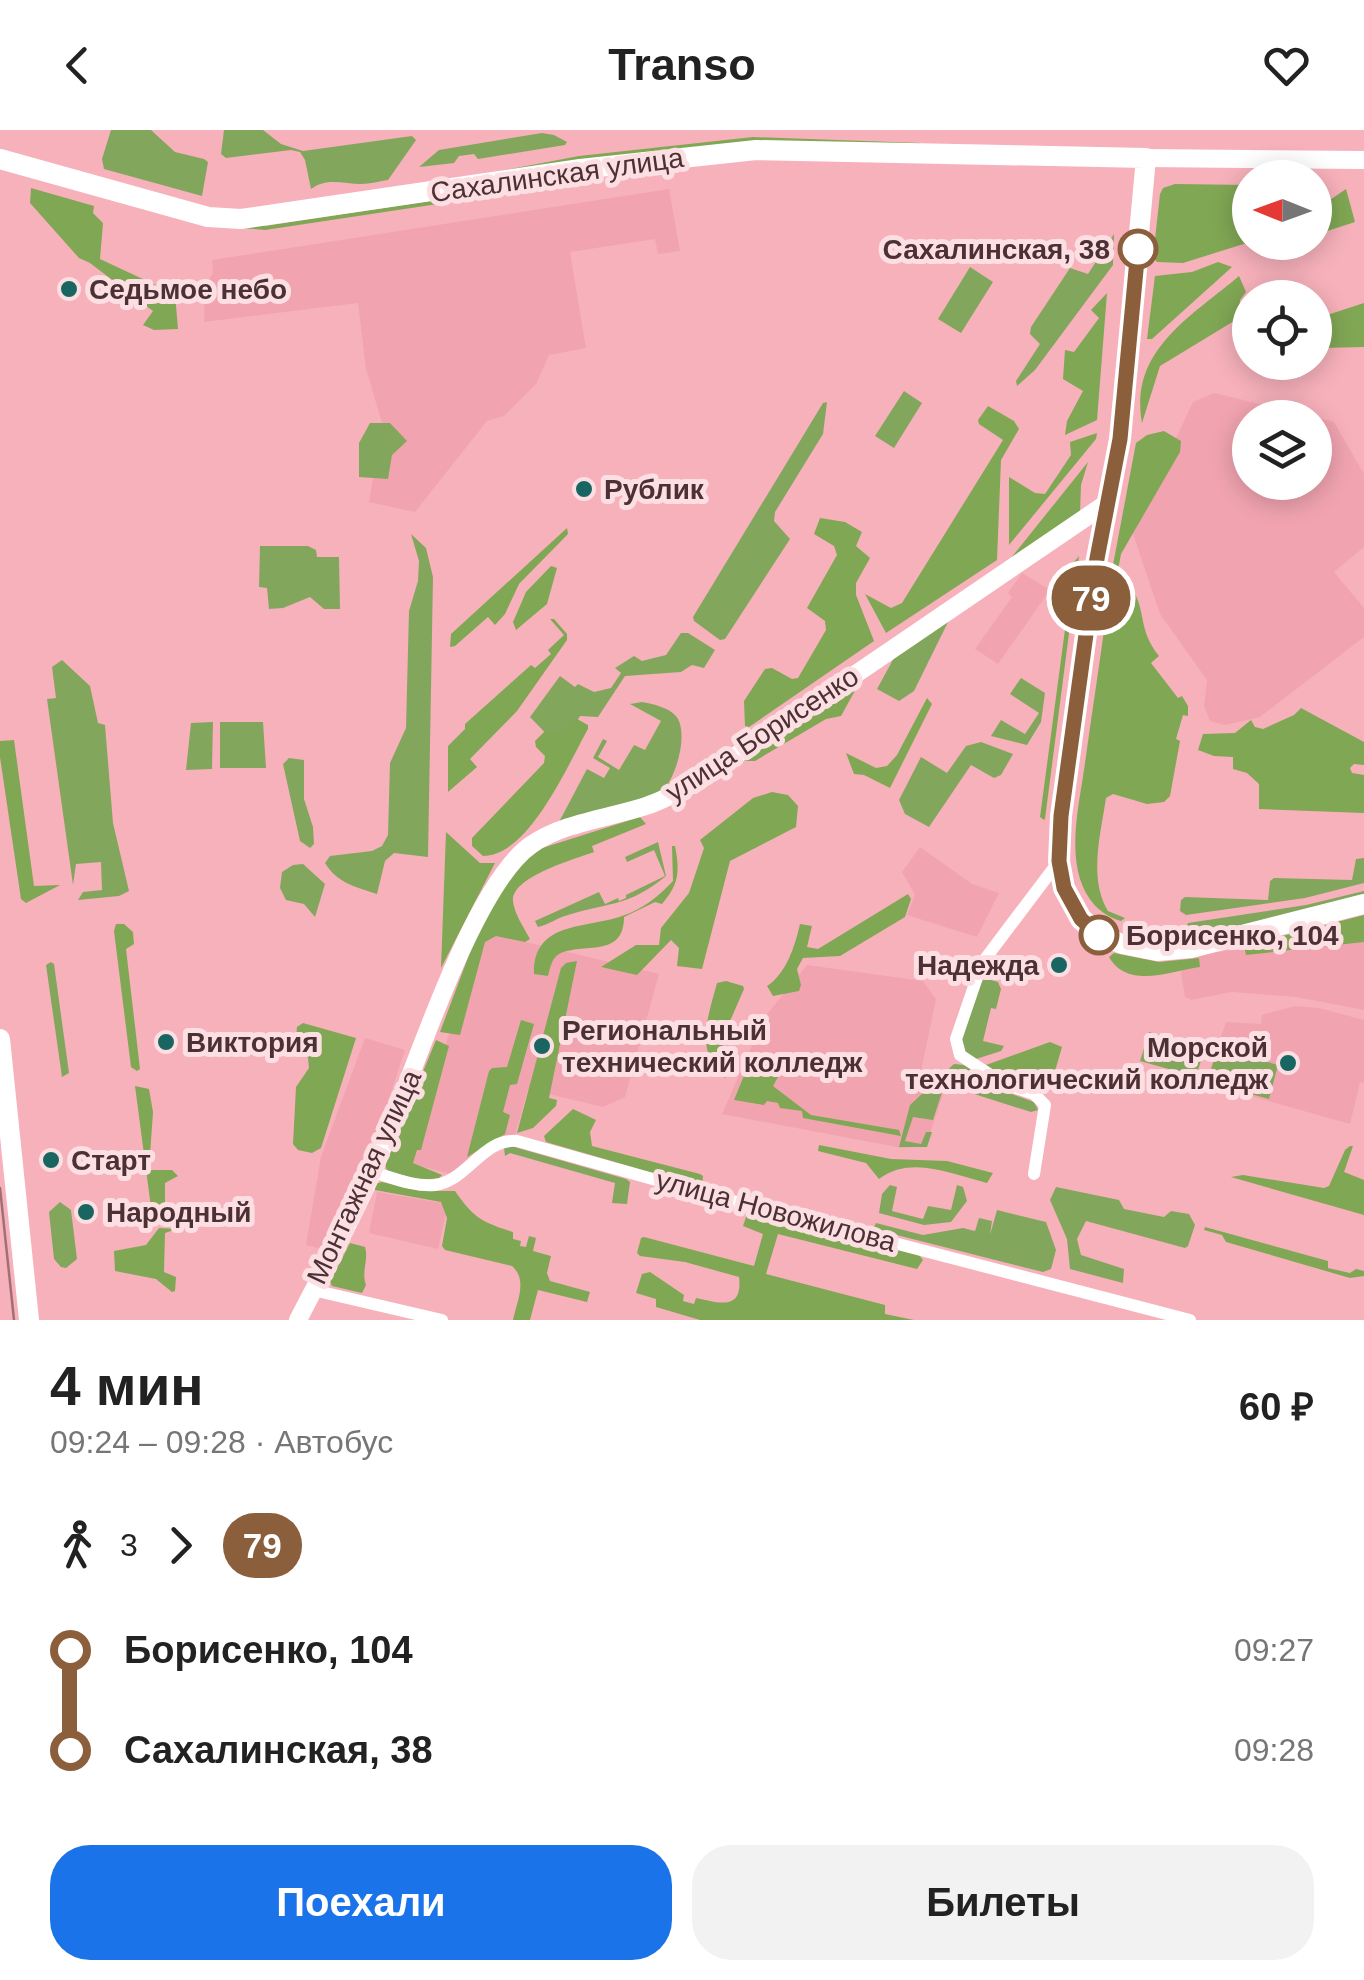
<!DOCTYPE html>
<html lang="ru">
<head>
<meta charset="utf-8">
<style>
	body { margin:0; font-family:Arial,sans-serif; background:#f2f2f2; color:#222; height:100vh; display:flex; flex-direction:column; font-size:38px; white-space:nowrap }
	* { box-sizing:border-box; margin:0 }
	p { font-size:32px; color:#767676 }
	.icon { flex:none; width:55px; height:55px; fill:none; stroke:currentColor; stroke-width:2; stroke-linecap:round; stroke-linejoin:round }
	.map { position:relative; height:1190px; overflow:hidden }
	.side { display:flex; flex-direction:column; background:#fff; flex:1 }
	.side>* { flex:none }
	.badge { padding:0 20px; border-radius:32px; font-size:35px; line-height:65px }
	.needle { width:65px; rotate:271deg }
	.controls { position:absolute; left:1232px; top:30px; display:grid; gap:20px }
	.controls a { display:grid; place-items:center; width:100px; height:100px; border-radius:50%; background:#fff; box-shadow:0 5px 25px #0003; font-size:50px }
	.map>.badge { position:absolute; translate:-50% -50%; box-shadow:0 0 0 5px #fff }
	.legs { display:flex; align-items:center; gap:15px; height:110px; padding:0 50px; font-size:32px }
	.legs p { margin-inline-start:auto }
	.headline { display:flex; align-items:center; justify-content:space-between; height:170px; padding:0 50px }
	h1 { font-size:55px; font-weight:600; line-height:75px }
	.cta { display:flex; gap:20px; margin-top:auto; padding:20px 50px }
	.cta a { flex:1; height:115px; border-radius:40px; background:#1a73e8; color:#fff; font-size:40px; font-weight:600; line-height:115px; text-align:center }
	.cta a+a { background:#f2f2f2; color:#222 }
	ul { padding:0 50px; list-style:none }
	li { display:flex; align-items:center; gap:35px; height:100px; font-size:38px }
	li i { display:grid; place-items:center; width:15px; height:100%; margin:0 12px; background:currentColor }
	li i::after { content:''; width:25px; height:25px; margin:-12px; border:8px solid; border-radius:50%; background:#fff }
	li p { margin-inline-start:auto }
	li:first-child i { background:linear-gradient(#0000 50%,currentColor 0) }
	li:last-child i { background:linear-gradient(currentColor 50%,#0000 0) }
	header { display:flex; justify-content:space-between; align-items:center; height:130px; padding:0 50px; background:#fff; font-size:45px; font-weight:600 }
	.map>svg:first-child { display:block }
</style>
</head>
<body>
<header><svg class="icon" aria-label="back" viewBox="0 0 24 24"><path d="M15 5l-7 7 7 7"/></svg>Transo<svg class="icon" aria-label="heart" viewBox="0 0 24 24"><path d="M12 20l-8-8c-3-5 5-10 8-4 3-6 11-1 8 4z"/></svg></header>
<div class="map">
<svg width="1364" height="1190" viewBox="0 0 1364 1190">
	<rect width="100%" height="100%" fill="#f7b1bb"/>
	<!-- built -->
	<path fill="#f1a4b0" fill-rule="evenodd" d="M 669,59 L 680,121 L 658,124 L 655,109 L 570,122 L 586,218 L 549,225 L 536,254 L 504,286 L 487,291 L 415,382 L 369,372 L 382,293 L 366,239 L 358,173 L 204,192 L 205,156 L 213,143 L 212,130 Z
		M 1214,263 L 1334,292 L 1364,344 L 1364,417 L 1334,442 L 1364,478 L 1364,507 L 1260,587 L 1225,595 L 1210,591 L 1204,576 L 1207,550 L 1160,484 L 1132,401 L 1193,272 ZM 1250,288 L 1315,288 L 1315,352 L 1250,352 Z
		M 1022,443 L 1050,460 L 998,534 L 975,519 L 1012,467 L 1008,463 Z
		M 920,717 L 972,754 L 999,763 L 977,807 L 907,785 L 915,765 L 902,742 Z
		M 480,801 L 659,844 L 625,967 L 603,977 L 528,959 L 515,1005 L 450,1044 L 410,1033 Z
		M 1364,803 L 1364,880 L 1296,867 L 1232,862 L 1191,870 L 1185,867 L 1181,842 L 1195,825 Z
		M 807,835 L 923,851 L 936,869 L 920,946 L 931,948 L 945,958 L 926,1016 L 902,1018 L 722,984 L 764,888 Z
		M 1295,876 L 1319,878 L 1364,890 L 1364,953 L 1360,952 L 1350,994 L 1205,953 L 1226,892 L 1261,894 L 1262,885 Z
		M 365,908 L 405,920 L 370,1027 L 325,1120 L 306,1115 L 321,1027 Z
		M 377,1062 L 448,1074 L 438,1119 L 369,1103 Z"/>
	<!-- green -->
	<path fill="#83a65d" d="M 111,0 L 151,0 L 175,22 L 204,29 L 208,32 L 202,66 L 104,39 L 102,29 Z
		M 224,0 L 263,0 L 281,14 L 303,21 L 412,6 L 416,10 L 388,50 C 380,51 370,54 361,54 C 344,54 327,47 311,59 L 305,30 L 300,22 L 291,20 L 226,28 L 221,24 Z
		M 542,3 L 554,5 L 567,12 L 565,15 L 478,29 L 474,24 L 459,26 L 454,33 L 419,37 L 439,20 Z
		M 1114,104 L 1113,135 L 1035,240 L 1017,256 L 1016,251 L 1040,214 L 1030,204 L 1031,197 L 1070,138 L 1088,144 Z
		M 970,137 L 993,152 L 961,203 L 938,189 Z
		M 904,261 L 922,273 L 894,318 L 875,306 Z
		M 827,272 L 823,304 L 775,382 L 774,391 L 790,409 L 725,509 L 720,510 L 694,491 L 693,487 L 823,273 Z
		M 370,293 L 390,293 L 407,311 L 392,325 L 388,349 L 359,347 L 359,313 Z
		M 411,404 L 426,418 L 433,447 L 428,727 L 394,723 L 385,731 L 377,764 C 356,757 337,753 325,733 L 330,726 L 372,721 L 382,716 L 388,705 L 390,633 L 406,598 L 409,481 L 418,451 L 419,431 Z
		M 260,416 L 308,416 L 316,420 L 317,427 L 339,427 L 340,479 L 324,479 L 310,467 L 283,478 L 269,479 L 267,458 L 259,457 Z
		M 949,490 L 914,561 L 899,571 L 877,559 L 895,526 Z
		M 681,503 L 688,503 L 715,520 L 704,538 L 692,535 L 681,542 L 625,546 L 598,587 L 580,586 L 560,618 L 530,587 L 560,546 L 575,557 L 578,554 L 594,562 L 611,558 L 621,543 L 615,538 L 634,526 L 642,531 L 666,525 Z
		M 62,530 L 90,556 L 98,593 L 105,595 L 113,693 L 129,761 L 119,766 L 78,770 L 83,762 L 102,760 L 101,732 L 76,734 L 73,755 L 47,569 L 56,568 L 52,537 Z
		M 1021,548 L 1045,563 L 1041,592 L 1027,615 L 991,606 L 1001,590 L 1025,604 L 1039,583 L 1010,564 Z
		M 642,572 C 653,574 672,578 678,589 C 688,608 675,651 660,664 L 559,692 L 587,639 L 604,648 L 610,638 L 593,628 L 603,609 L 607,611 L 598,627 L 619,640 L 634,615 L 645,620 L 661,591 L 630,574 Z
		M 213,592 L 212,639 L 186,640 L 191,593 Z
		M 220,592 L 263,592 L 266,638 L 220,638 Z
		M 981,612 L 1013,624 L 1001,645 L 994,648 L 971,635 L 929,697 L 905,684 L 899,670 L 921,627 L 947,643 L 966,616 Z
		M 289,628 L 304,630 L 304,669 L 313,697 L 314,714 L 310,718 L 300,711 L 283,634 Z
		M 658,712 L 666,746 C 628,777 610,772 568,785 C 557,788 548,795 538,797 L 535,791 L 599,762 L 605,774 L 618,768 L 619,771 L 626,768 L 626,765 L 665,746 L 654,720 L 627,732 L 625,727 Z
		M 1364,728 L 1364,753 L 1305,768 L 1186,785 L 1180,781 L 1181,770 L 1185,767 L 1268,770 L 1270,751 L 1274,748 L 1352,750 L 1356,729 Z
		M 303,734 L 325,754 L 315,787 L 304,774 L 286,770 L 280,758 L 282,742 L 293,735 Z
		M 1364,761 L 1364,764 L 1201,806 L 1191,805 L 1186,798 L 1188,793 L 1306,775 Z
		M 51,832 L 54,834 L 69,943 L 62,947 L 46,835 Z
		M 987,849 L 998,852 L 1001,859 L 996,879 L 991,878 L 983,911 L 1004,916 L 1001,921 L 976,929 L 967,925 L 962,910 L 981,851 Z
		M 1149,902 C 1172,908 1185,914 1202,928 L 1197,943 L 1190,945 L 1140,931 Z
		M 1218,918 L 1278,935 L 1269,969 L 1207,952 Z
		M 954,934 L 964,935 L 1001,960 L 1034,972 L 1038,980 L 1031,982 L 971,963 L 972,954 L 964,951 L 960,960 L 944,956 L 933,990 L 913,987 L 905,1011 L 921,1014 L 926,1002 L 932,1002 L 927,1017 L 899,1017 L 910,975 Z
		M 511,1016 L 626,1049 L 630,1052 L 627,1074 L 612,1073 L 615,1053 L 510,1023 L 505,1026 L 504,1018 Z
		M 890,1055 L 897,1057 L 892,1081 L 923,1089 L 928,1076 L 951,1080 L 957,1055 L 963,1057 L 967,1071 L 951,1092 L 924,1095 L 879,1083 L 882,1064 Z
		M 1056,1057 L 1119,1070 L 1124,1079 L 1164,1087 L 1171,1081 L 1189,1084 L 1195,1095 L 1188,1116 L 1185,1118 L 1086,1091 L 1077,1109 L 1081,1125 L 1124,1139 L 1123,1153 L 1070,1139 L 1067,1109 L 1050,1070 Z
		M 60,1072 L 71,1080 L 77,1129 L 66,1138 L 61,1137 L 54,1129 L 49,1082 Z
		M 997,1080 L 1046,1092 L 1056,1120 L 1051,1139 L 1043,1142 L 873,1099 L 876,1093 L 923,1105 L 963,1098 L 975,1101 L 979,1088 L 992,1091 L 990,1105 Z"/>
	<!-- forest -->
	<path fill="#80a754" d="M 753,7 L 920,13 L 919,15 L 753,12 L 489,43 L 579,26 Z
		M 1175,54 L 1250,55 L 1250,112 L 1183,133 L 1157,132 L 1153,127 L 1160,64 L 1163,58 Z
		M 31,58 L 94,76 L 93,83 L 103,93 L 100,129 L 175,164 L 178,199 L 154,200 L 143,195 L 153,181 L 90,133 L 79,128 L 30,73 Z
		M 1346,59 L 1355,92 L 1315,105 L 1315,80 Z
		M 470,65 L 471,69 L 265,100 L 218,96 L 265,96 Z
		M 1218,132 L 1232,137 L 1152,209 L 1147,209 L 1155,146 L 1192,142 Z
		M 1239,146 L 1246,162 L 1240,170 L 1239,188 L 1160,236 L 1142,293 C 1129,220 1191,187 1239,146 Z
		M 1107,163 L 1097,290 L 1065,305 L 1067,291 L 1083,261 L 1063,249 L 1065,220 L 1074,222 L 1099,188 L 1091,180 Z
		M 1364,173 L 1364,217 L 1321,218 L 1316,215 L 1315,189 Z
		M 988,276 L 1014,291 L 1019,299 L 1001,330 L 997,430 L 886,503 L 865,464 L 891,478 L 902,473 L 1003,310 L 979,294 L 978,290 Z
		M 1164,301 L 1181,311 L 1180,322 L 1121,424 L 1117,445 L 1110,451 L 1136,313 L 1147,305 Z
		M 1097,303 L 1096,309 L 1009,415 L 1009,347 L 1035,363 L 1045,364 L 1071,325 L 1070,312 Z
		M 1088,332 L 1081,355 L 1080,383 L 1011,428 Z
		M 820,388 L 845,392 L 862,402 L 856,416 L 870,428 L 856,453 L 856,465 L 874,511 L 749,597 L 745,596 L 744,571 L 765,539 L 772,538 L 792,549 L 798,548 L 826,500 L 825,491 L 807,478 L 837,425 L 834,416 L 814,404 Z
		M 567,398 L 568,404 L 519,454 L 505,484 L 495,495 L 488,487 L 455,516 L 450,517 L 451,504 Z
		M 1079,426 L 1045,689 L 1044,690 L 1040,687 L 1074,432 Z
		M 551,436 L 557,438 L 547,474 L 516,500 L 513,492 L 526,462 Z
		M 1128,458 L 1132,459 C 1147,482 1137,498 1159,526 L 1151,533 L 1178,568 L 1182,566 L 1188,576 L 1188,586 L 1183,585 L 1176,609 L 1180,611 L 1170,666 L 1164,672 L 1147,674 L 1113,664 L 1106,668 C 1101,702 1088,749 1108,781 L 1125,788 L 1121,791 C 1100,785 1087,770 1080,749 C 1069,713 1080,670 1085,633 C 1092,582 1100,531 1107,479 L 1119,462 Z
		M 550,489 L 554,489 L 567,504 L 567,510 L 517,581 L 470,629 L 477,637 L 448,662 L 448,616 L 465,599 L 465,594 L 531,535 L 535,538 L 551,524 L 548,520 L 564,505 Z
		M 862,548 L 841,586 L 826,589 L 755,631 L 743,631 Z
		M 927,568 L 932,574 L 890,658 L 864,645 L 854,644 L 846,623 L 876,638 L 887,636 L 897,625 Z
		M 1301,578 L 1364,612 L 1364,635 L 1354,634 L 1350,638 L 1352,643 L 1364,645 L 1364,683 L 1259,679 L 1259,654 L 1247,643 L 1233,639 L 1233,627 L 1214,626 L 1198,620 L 1203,604 L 1235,603 L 1251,590 L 1255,597 L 1263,599 L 1294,585 Z
		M 577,589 L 588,595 L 588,599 C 567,636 529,726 483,726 L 472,716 L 472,708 L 544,633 L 545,626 L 536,617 L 535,611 L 546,600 L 560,604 Z
		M 14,610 L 34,756 L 60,755 L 26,773 L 21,769 L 0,627 L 0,611 Z
		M 772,662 L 788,665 L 798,676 L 796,697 L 730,731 L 702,839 L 677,836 L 679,818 L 671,810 L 637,845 L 601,837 L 636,815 L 659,815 L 661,798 L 689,763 L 704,718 L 700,710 L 753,668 Z
		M 640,687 L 646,694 L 592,716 L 594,722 C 575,729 511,747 513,771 C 514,783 524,798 530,809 L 525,812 L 496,806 L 485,812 L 460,905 L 440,902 L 472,817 L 503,754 L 536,720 Z
		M 446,702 L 480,733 L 495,733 L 441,838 Z
		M 672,716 L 675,716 C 680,742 679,754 662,774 L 655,772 L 624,787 C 624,829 582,812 559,824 C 552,828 550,838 548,846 L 534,844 C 533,791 585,799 622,786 C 643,779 658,767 673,751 Z
		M 908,764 L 911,769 L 905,787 L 840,826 L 803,828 L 797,839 L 801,855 L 799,861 L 773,866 L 767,856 C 787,843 795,815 800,794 L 812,796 L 807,817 L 818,819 Z
		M 1364,785 L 1364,812 L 1246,825 L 1245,820 L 1252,814 Z
		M 116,794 L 124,794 L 133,802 L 134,814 L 126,819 L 140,939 L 137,941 L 131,937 L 114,801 Z
		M 1114,823 L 1159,832 L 1199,828 L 1200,837 C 1171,841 1128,860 1109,827 Z
		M 577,831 L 549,968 L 557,970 L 556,976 L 533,998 L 517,1003 L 561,838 L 566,833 Z
		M 726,851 L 743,856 L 744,859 L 720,914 L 731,920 L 734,929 L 725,948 C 694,922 708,887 717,853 Z
		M 521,890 L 534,894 L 517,954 L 510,955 L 503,982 L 510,985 L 505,1004 L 467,1027 L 489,941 L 492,938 L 507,937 Z
		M 303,893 L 356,908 L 321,1018 L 312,1023 L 298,1020 L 293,1014 L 296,957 L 309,938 L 308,928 L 296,909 L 297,897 Z
		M 436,910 L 449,916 L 421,1020 L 417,1020 L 413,1033 L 442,1045 L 439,1048 L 422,1050 L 387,1041 L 385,1034 Z
		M 1050,912 L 1062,917 L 1055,941 L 1004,946 L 986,935 Z
		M 770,922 L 778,947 L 773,956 L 811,985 L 899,1000 L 901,1006 L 803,988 L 802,981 L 780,978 L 778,973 L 767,971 L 764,975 L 734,970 L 752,926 Z
		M 135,956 L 149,959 L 153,982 L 149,1040 L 172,1040 L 178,1046 L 165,1053 L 165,1081 L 177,1087 L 152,1085 Z
		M 573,979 L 596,990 L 590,1002 L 592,1016 L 700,1044 L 703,1046 L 702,1055 L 698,1056 L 546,1012 L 544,1006 Z
		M 819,1015 L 891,1029 L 947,1031 L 993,1043 L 987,1053 C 951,1044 911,1025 879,1049 L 866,1033 L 818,1021 Z
		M 1350,1016 L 1353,1016 L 1344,1042 L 1364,1050 L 1364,1085 L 1231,1047 L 1243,1045 L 1324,1058 L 1329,1056 L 1345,1020 Z
		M 382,1052 L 420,1061 L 455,1061 C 473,1087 481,1092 513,1102 L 513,1109 L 521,1111 L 520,1116 L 526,1117 L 529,1106 L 536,1108 L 533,1121 L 551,1126 L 547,1143 L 550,1151 L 590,1162 L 587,1172 L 538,1160 L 530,1190 L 513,1190 C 517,1171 528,1150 512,1136 L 445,1120 L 442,1116 L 447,1088 L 441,1072 L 375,1060 L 375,1054 Z
		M 748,1081 L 919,1125 L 923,1130 L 917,1139 L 778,1104 L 766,1144 L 885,1175 L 885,1184 L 914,1190 L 700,1190 L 656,1177 L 656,1169 L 636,1163 L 642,1144 L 650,1142 L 684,1165 L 683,1171 L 694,1174 L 696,1168 C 719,1173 743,1181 739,1147 L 685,1132 L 640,1126 L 637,1123 L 641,1108 L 644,1107 L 754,1136 L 763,1104 L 743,1096 Z
		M 1205,1097 L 1328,1131 L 1328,1138 L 1350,1143 L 1356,1139 L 1364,1141 L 1364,1146 L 1350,1148 L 1226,1112 L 1222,1105 L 1204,1100 Z
		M 159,1098 L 177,1099 L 165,1103 L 164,1142 L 176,1147 L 175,1161 L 172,1162 L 156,1149 L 115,1141 L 114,1121 L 146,1115 Z
		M 350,1113 L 365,1117 C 369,1129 361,1142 366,1155 L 362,1163 L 332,1156 L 330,1152 Z"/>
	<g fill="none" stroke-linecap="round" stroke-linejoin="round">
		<!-- minor -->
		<path stroke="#fff" stroke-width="12" d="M 373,1042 C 393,1048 414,1057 435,1055 C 467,1051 483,1008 517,1011 L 706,1064 L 1190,1190
			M 1034,1044 L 1045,975 L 1034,964 L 1004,954 L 960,925 L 956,909 L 982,833 L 1059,731
			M 313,1160 L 442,1190"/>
		<!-- secondary -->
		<path stroke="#fff" stroke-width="18" d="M 1146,28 L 1364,30
			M 298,1190 C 323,1141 351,1092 373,1041 C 407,965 469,758 531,715 C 562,693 609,688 646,676 C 665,670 682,660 700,650 L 1107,373"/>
		<!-- primary -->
		<path stroke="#fff" stroke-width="20" d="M 0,29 L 208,87 L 241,89 L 580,39 L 756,20 L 1146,28 L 1120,309 L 1095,439 L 1061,686 L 1059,731 L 1064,758 L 1081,789 L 1099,805 L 1122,814 L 1157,821 L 1191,818 L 1364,774
			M 0,909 L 29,1190"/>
		<!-- tram -->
		<path stroke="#a17077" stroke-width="2.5" d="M 0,1058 L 14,1190"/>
	</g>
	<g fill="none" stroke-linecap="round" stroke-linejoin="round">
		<defs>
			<path id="line-1" d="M 1099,805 L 1081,789 L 1064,758 L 1059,731 L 1061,686 L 1095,439 L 1120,309 L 1138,119"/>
		</defs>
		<!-- line-1 casing -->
		<use href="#line-1" stroke="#fff" stroke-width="22"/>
		<!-- line-1 -->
		<use href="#line-1" stroke="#8b5e3c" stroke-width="15"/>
	</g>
	<!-- markers -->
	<g fill="#fff" stroke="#8b5e3c" stroke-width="5">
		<circle cx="1138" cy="119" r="18"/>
		<circle cx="1099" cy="805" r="18"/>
	</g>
	<g fill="#186561" stroke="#fcdfe3" stroke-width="4">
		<circle cx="69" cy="159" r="10"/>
		<circle cx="584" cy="359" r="10"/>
		<circle cx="1059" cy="835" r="10"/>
		<circle cx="166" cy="912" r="10"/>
		<circle cx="542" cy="916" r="10"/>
		<circle cx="1288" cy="933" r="10"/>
		<circle cx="51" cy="1030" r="10"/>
		<circle cx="86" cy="1082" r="10"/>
	</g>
	<g text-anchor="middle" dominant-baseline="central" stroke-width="10" stroke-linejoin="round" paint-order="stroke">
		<!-- street labels -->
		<g font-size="28" fill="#4b3034" stroke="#fcdfe3">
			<text transform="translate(557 45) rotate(-8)">Сахалинская улица</text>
			<text transform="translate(762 604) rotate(-33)">улица Борисенко</text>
			<text transform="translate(364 1047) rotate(-65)">Монтажная улица</text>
			<text transform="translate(776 1081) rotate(15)">улица Новожилова</text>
		</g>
		<!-- stop labels -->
		<g font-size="28" font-weight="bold" fill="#4b3034" stroke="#fcdfe3" text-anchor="end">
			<text x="1110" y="119">Сахалинская, 38</text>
			<text x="1126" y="805" text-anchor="start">Борисенко, 104</text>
		</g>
		<!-- poi labels -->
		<g font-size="28" font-weight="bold" fill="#4b3034" stroke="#fcdfe3" text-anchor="start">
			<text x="89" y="159">Седьмое небо</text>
			<text x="604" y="359">Рублик</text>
			<text x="1039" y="835" text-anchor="end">Надежда</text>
			<text x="562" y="900">Региональный<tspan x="562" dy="32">технический колледж</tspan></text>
			<text x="186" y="912">Виктория</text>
			<text x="1268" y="917" text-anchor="end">Морской<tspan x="1268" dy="32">технологический колледж</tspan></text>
			<text x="71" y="1030">Старт</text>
			<text x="106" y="1082">Народный</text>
		</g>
	</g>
</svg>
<div class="controls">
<a><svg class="needle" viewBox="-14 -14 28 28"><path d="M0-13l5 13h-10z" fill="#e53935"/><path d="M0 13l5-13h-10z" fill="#767676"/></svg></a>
<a><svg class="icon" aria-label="locate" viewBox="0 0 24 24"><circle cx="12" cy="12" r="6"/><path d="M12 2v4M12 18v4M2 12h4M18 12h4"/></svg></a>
<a><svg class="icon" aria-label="layers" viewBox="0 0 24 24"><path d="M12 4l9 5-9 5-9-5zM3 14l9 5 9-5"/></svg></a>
</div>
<b class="badge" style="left:1091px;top:468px;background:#8b5e3c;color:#fff">79</b>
</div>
<section class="side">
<div class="headline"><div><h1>4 мин</h1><p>09:24 – 09:28 · Автобус</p></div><b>60 ₽</b></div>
<div class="legs"><svg class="icon" aria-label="walk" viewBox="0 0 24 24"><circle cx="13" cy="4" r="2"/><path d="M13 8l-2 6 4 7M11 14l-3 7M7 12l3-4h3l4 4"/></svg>3<svg class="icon" aria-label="forward" viewBox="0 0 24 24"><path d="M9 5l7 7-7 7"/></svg><b class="badge" style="background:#8b5e3c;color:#fff">79</b></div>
<ul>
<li><i style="color:#8b5e3c"></i><b>Борисенко, 104</b><p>09:27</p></li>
<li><i style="color:#8b5e3c"></i><b>Сахалинская, 38</b><p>09:28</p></li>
</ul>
<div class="cta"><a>Поехали</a><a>Билеты</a></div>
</section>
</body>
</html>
